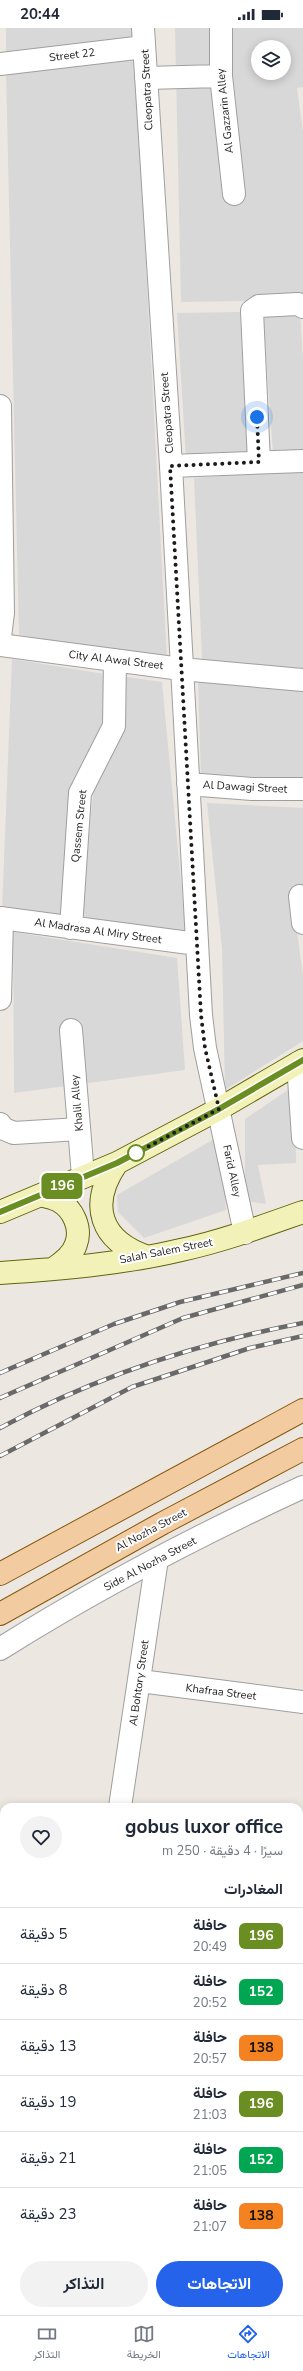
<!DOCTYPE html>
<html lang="ar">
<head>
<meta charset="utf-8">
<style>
	body { margin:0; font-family:"Nunito Sans",Vazirmatn,sans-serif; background:#f2f2f3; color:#1f2937; direction:rtl; height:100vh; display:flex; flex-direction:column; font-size:15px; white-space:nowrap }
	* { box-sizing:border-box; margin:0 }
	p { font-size:13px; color:#747a83 }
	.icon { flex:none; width:22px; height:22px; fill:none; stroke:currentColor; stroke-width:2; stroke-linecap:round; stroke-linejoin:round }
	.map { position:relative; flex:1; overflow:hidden; direction:ltr }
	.panel { position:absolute; left:0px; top:1775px; width:303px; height:512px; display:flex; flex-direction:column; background:#fff; border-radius:12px 12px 0 0; box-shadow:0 2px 10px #0003; direction:rtl }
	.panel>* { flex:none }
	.badge { padding:0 8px; border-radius:6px; font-size:14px; line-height:26px }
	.tools { position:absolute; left:251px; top:12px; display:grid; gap:8px }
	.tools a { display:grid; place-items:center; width:40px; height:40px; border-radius:50%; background:#fff; box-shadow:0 2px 10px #0003; font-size:20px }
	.you { position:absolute; width:20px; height:20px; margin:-10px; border:3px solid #fff; border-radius:50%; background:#1a73e8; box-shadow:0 0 0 6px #1a73e833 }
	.map>.badge { position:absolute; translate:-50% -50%; box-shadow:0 0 0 2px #fff }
	h2 { padding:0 20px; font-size:15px; line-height:36px }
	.round { display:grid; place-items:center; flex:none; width:42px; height:42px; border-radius:21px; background:#f2f2f3 }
	.overview { display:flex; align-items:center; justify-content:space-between; height:68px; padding:0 20px }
	h1 { font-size:19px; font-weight:700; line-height:30px }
	.primary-button { display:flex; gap:8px; margin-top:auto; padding:8px 20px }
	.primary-button a { flex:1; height:46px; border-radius:24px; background:#2563eb; color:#fff; font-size:16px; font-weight:700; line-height:46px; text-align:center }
	.primary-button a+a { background:#f2f2f3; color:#1f2937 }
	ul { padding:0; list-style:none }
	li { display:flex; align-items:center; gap:12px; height:56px; padding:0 20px; border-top:1px solid #e0e1e3 }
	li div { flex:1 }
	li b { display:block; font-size:15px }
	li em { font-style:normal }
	li .badge { min-width:44px; font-weight:700; text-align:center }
	.status { display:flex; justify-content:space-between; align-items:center; height:28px; padding:0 20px; background:#fff; direction:ltr }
	.status svg { height:11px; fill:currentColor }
	.menu { display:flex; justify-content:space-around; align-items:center; height:56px; border-top:1px solid #e0e1e3; background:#fff; font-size:11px; color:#747a83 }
	.menu a { display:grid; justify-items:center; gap:2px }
	.menu .on { color:#2563eb }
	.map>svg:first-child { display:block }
</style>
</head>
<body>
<div class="status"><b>20:44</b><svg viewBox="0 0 49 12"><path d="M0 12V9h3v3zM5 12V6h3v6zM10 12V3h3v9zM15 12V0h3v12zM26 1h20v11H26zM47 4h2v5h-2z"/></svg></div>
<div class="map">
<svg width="303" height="2287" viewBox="0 0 303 2287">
	<rect width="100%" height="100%" fill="#ece8e1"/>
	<!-- residential -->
	<path fill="#d9d8d8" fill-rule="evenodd" d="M 6,0 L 134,0 L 134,15 L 6,30 Z
		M 175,0 L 303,0 L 303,59 L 297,60 L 303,104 L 303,272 L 181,274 ZM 258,19 L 284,19 L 284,45 L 258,45 Z
		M 135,29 L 167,631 L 19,607 L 6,44 Z
		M 300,282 L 303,334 L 303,424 L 273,426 L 263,283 Z
		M 240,284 L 250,428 L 186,431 L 177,285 Z
		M 303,442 L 303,648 L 202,631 L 194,450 Z
		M 12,631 L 111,647 L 108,701 L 77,756 L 65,890 L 2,882 Z
		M 121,648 L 162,654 L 186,906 L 79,892 L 94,758 Z
		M 198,651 L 303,659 L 303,753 L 201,751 Z
		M 207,775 L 303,780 L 303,864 L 292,866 L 303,948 L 303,1013 L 225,1062 L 222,920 Z
		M 13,904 L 177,930 L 185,1042 L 14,1065 Z
		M 295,1057 L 296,1135 L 258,1137 L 266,1176 L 245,1173 L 245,1091 Z
		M 221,1107 L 226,1182 L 144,1210 L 118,1184 L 117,1167 Z
		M 0,2144 L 4,2144 L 4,2283 L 299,2283 L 299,2163 L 303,2163 L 303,2287 L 0,2287 Z"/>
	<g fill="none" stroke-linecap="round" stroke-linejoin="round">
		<defs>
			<path id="minor" d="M 143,0 L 171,438 L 201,987 L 205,1020 L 245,1205
				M 221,0 L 221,48 L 234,166
				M 0,36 L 144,19
				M 146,50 L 221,48
				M 0,378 L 3,585 L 0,609
				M 259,434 L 252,283 L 259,278 L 298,276 L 303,279
				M 171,438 L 303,433
				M 0,617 L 181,641 L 303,652
				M 188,756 L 252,761 L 303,761
				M 300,868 L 303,895
				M 0,890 L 197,916
				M 71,900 L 80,765 L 114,698 L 115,632
				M 0,971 L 2,890
				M 71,1002 L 83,1148
				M 298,1035 L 303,1110
				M 0,1096 L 4,1101 L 14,1105 L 79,1101
				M 0,1621 C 97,1560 199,1507 303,1459
				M 140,1653 L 303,1674
				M 120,1779 L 157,1531
				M 299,1818 L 303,1818
				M 299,1953 L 303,1953
				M 0,1998 L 4,1999
				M 299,2019 L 303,2019
				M 0,2137 L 4,2137
				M 299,2156 L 303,2156
				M 0,2273 L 4,2272
				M 299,2281 L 303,2281
				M 91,2283 L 91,2287"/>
			<path id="secondary" d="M 117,1135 C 88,1177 100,1213 148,1229
				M 41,1167 C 47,1169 54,1170 59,1173 C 73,1181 82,1200 76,1216 C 73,1227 62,1235 53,1241
				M 0,1184 L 117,1135 L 219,1081 L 303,1032
				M 0,1245 C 60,1241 122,1236 181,1222 C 223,1213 263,1198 303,1184"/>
			<path id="primary" d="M 0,1546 L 303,1382
				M 0,1586 L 163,1495 L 303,1421"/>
		</defs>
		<!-- minor casing -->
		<use href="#minor" stroke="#9f9f9f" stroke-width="24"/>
		<!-- secondary casing -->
		<use href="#secondary" stroke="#60650e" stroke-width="24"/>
		<!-- primary casing -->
		<use href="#primary" stroke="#84580e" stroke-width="24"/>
		<!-- minor -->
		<use href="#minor" stroke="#fff" stroke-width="22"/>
		<!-- secondary -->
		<use href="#secondary" stroke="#f2f2b8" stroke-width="22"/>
		<!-- primary -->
		<use href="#primary" stroke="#f2cba0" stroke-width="22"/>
		<defs>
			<path id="rail" d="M 0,1345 L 114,1296 L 180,1274 L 303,1245
				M 0,1370 L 183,1290 L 303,1257
				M 0,1400 C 95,1349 198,1315 303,1295
				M 0,1428 L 132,1359 L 250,1320 L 303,1308"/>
		</defs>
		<!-- rail casing -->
		<use href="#rail" stroke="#696969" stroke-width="4.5"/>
		<!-- rail -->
		<use href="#rail" stroke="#fff" stroke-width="3" stroke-dasharray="9" stroke-linecap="butt"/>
	</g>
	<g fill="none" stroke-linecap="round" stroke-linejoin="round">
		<defs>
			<path id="line" d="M 0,1184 L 117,1135 L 219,1081 L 303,1032"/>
		</defs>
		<!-- line casing -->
		<use href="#line" stroke="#fff" stroke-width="9"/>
		<!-- line -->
		<use href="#line" stroke="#6b8e23" stroke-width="6"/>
		<!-- walk -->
		<path stroke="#1b1b1b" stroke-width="4" stroke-dasharray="0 7.2" d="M 136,1125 L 219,1081 L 205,1020 L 201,987 L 170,438 L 259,434 L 257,389"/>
	</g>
	<!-- markers -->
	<circle fill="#fff" stroke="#6b8e23" stroke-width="2" cx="136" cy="1125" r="8"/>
	<g text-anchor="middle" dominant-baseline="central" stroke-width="4" stroke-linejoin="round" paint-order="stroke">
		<!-- street labels -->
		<g font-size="11" fill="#1b1b1b" stroke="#fff">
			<text transform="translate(72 27) rotate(-7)">Street 22</text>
			<text transform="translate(147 62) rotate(-93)">Cleopatra Street</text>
			<text transform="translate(225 83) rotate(-96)">Al Gazzarin Alley</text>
			<text transform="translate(167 385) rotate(-94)">Cleopatra Street</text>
			<text transform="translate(116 632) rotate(7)">City Al Awal Street</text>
			<text transform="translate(245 759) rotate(3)">Al Dawagi Street</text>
			<text transform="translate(79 798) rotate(-84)">Qassem Street</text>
			<text transform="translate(98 903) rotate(8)">Al Madrasa Al Miry Street</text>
			<text transform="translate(77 1075) rotate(-95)">Khalil Alley</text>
			<text transform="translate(232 1143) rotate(78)">Farid Alley</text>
			<text transform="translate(166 1223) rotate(-11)">Salah Salem Street</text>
			<text transform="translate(151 1502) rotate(-28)">Al Nozha Street</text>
			<text transform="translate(150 1536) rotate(-28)">Side Al Nozha Street</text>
			<text transform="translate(139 1655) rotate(-82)">Al Bohtory Street</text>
			<text transform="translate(221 1664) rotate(7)">Khafraa Street</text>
		</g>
	</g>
</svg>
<div class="tools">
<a><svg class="icon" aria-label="layers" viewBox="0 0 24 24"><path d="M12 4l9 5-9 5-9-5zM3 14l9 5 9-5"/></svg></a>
</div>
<div class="you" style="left:257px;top:389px"></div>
<b class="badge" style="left:62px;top:1158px;background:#6b8e23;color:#fff">196</b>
<section class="panel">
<div class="overview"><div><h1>gobus luxor office</h1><p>سيرًا · 4 دقيقة · 250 m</p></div><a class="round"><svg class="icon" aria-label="heart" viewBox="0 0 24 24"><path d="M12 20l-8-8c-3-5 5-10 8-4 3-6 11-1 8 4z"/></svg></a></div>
<h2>المغادرات</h2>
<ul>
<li><span class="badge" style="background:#6b8e23;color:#fff">196</span><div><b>حافلة</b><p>20:49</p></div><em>5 دقيقة</em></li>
<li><span class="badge" style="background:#00a651;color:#fff">152</span><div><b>حافلة</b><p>20:52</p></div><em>8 دقيقة</em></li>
<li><span class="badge" style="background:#f58220;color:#111">138</span><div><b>حافلة</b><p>20:57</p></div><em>13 دقيقة</em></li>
<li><span class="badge" style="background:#6b8e23;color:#fff">196</span><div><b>حافلة</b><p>21:03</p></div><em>19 دقيقة</em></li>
<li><span class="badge" style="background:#00a651;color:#fff">152</span><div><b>حافلة</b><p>21:05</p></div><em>21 دقيقة</em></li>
<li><span class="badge" style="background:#f58220;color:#111">138</span><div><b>حافلة</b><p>21:07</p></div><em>23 دقيقة</em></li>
</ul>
<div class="primary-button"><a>الاتجاهات</a><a>التذاكر</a></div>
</section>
</div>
<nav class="menu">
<a class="on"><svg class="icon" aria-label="directions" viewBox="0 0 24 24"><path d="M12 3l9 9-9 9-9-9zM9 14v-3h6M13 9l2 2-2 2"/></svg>الاتجاهات</a>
<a><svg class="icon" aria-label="map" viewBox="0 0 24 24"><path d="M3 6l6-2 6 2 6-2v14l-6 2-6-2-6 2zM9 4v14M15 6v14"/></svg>الخريطة</a>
<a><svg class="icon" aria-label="tickets" viewBox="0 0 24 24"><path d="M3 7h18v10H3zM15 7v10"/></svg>التذاكر</a>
</nav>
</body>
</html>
